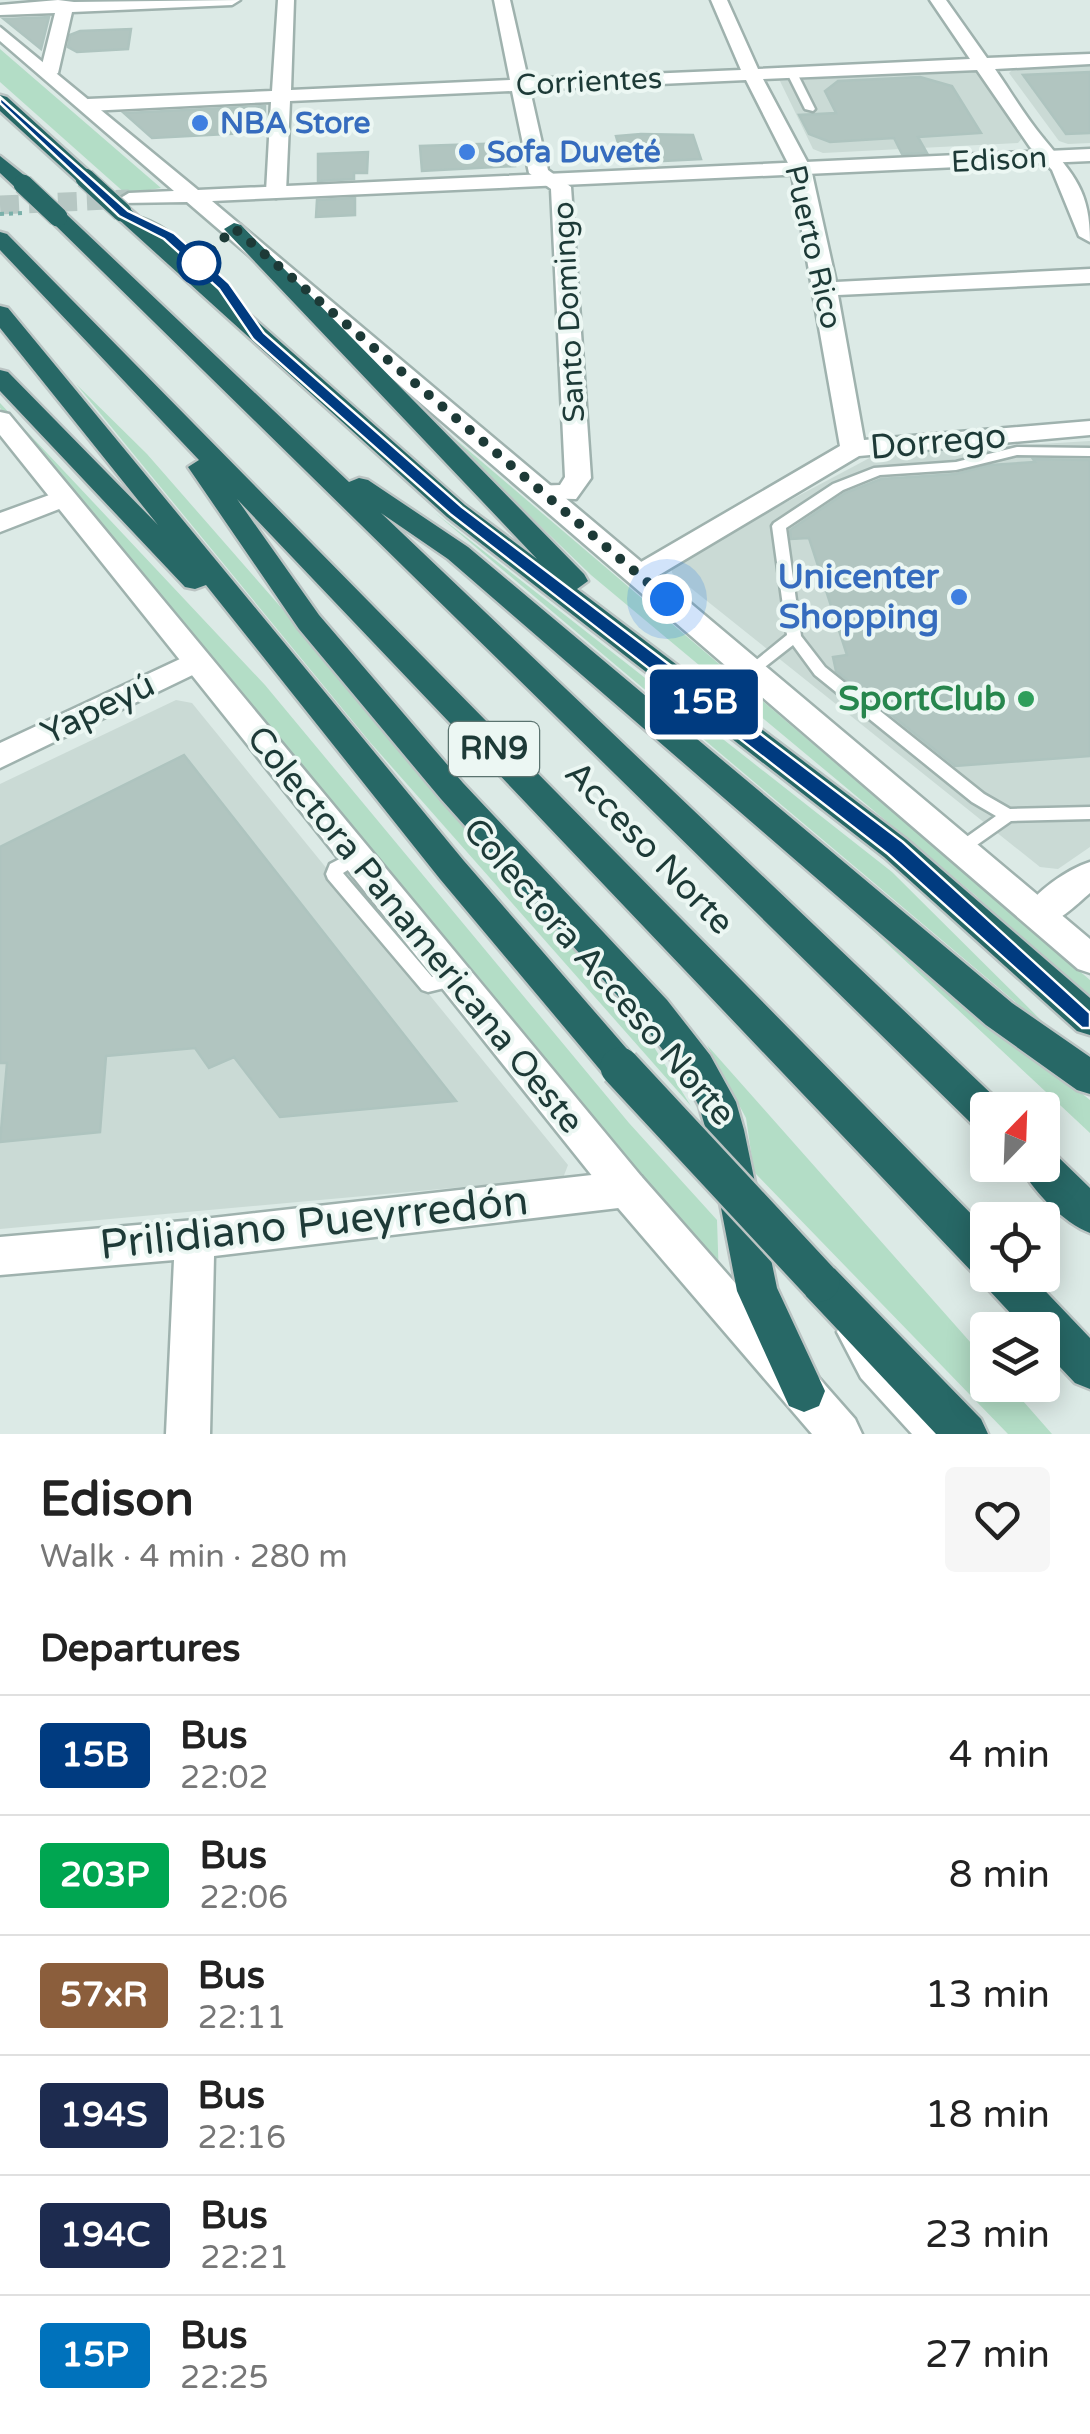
<!DOCTYPE html>
<html lang="en">
<head>
<meta charset="utf-8">
<style>
	body { margin:0; font-family:"Varela Round",sans-serif; background:#f6f6f6; color:#222; height:100vh; display:flex; flex-direction:column; font-size:38px; white-space:nowrap }
	* { box-sizing:border-box; margin:0 }
	p { font-size:32px; color:#767676 }
	.icon { flex:none; width:55px; height:55px; fill:none; stroke:currentColor; stroke-width:2; stroke-linecap:round; stroke-linejoin:round }
	.map { position:relative; height:1434px; overflow:hidden }
	.side { display:flex; flex-direction:column; background:#fff; flex:1 }
	.side>* { flex:none }
	.badge { padding:0 20px; border-radius:8px; font-size:35px; line-height:65px }
	.needle { width:65px; rotate:23deg }
	.tools { position:absolute; left:970px; top:1092px; display:grid; gap:20px }
	.tools a { display:grid; place-items:center; width:90px; height:90px; border-radius:10px; background:#fff; box-shadow:0 5px 25px #0003; font-size:50px }
	.you { position:absolute; width:50px; height:50px; margin:-25px; border:8px solid #fff; border-radius:50%; background:#1a73e8; box-shadow:0 0 0 15px #1a73e833 }
	.map>.badge { position:absolute; translate:-50% -50%; box-shadow:0 0 0 5px #fff }
	h2 { padding:0 40px; font-size:38px; line-height:90px }
	.round { display:grid; place-items:center; flex:none; width:105px; height:105px; border-radius:10px; background:#f6f6f6 }
	.head { display:flex; align-items:center; justify-content:space-between; height:170px; padding:0 40px }
	h1 { font-size:48px; font-weight:700; line-height:75px }
	ul { padding:0; list-style:none }
	li { display:flex; align-items:center; gap:30px; height:120px; padding:0 40px; border-top:2px solid #e0e0e0 }
	li div { flex:1 }
	li b { display:block; font-size:38px }
	li em { font-style:normal }
	li .badge { min-width:110px; font-weight:700; text-align:center }
	.map>svg:first-child { display:block }
</style>
</head>
<body>
<div class="map">
<svg width="1090" height="1434" viewBox="0 0 1090 1434">
	<rect width="100%" height="100%" fill="#dceae6"/>
	<!-- built -->
	<path fill="#cadad5" d="M 1090,65 L 1090,143 L 1068,144 L 1059,141 L 1009,73 L 1013,69 Z
		M 969,70 L 980,73 L 1023,137 L 1018,143 L 823,153 L 813,149 L 780,81 Z
		M 1090,441 L 1090,847 L 1058,869 L 1040,867 L 672,573 L 672,563 L 877,454 Z
		M 176,700 L 192,703 L 568,1165 L 563,1178 L 0,1229 L 0,784 Z"/>
	<!-- green -->
	<path fill="#b3ddc6" d="M 0,49 L 161,188 L 126,194 L 0,82 Z
		M 76,384 L 147,454 L 625,1001 L 691,1106 L 369,741 Z
		M 0,403 L 265,685 L 629,1123 L 717,1220 L 719,1279 L 161,599 L 0,408 Z
		M 414,404 L 1090,980 L 1090,1003 L 975,895 L 591,575 Z
		M 434,512 L 892,872 L 1064,1043 Z
		M 837,897 L 1090,1100 L 1090,1133 Z
		M 707,1045 L 987,1361 L 988,1385 L 1009,1385 L 1052,1434 L 1008,1434 L 754,1172 L 746,1118 Z"/>
	<!-- building -->
	<path fill="#b1c5c0" stroke="#aec4bf" stroke-width="2.5" d="M 49,17 L 41,49 L 4,19 Z
		M 131,29 L 128,49 L 77,52 L 68,47 L 70,35 L 80,31 Z
		M 1090,72 L 1090,133 L 1066,134 L 1023,75 Z
		M 920,77 L 952,86 L 981,133 L 918,137 L 927,153 L 902,154 L 894,138 L 830,142 L 809,134 L 799,115 L 836,113 L 825,91 L 838,81 Z
		M 265,106 L 265,132 L 152,138 L 124,113 Z
		M 641,134 L 693,135 L 701,159 L 624,163 L 616,136 Z
		M 511,143 L 515,166 L 422,171 L 420,146 Z
		M 368,152 L 367,173 L 354,173 L 354,179 L 318,181 L 318,154 Z
		M 355,198 L 355,215 L 316,217 L 317,200 Z
		M 1033,459 L 1090,460 L 1090,756 L 955,766 L 880,706 L 875,696 L 867,696 L 836,671 L 833,657 L 847,655 L 809,538 L 791,539 L 790,530 L 845,493 L 881,479 L 956,474 L 990,465 L 1035,462 Z
		M 184,755 L 456,1101 L 280,1117 L 234,1057 L 209,1068 L 195,1048 L 106,1056 L 100,1132 L 0,1142 L 7,1063 L 0,1063 L 0,847 Z"/>
	<g fill="none" stroke-linecap="round" stroke-linejoin="round">
		<!-- tertiary-tunnel -->
		<path stroke="#b6c7c3" stroke-width="19" stroke-dasharray="19 10" stroke-linecap="butt" d="M 0,205 L 129,199"/>
		<defs>
			<path id="service" d="M 792,70 L 797,73 L 815,109 L 813,111 L 805,109 L 787,73 Z
				M 129,216 C 169,217 229,286 251,317 L 249,319 L 241,319 C 211,277 176,245 129,220 Z
				M 1017,447 L 1090,448 L 1090,456 L 1017,455 L 956,470 L 880,475 L 843,490 L 786,528 L 801,636 L 825,667 L 984,794 L 1010,809 L 1090,807 L 1090,819 L 1011,821 L 964,854 L 958,853 L 956,848 L 958,843 L 996,816 L 972,802 L 815,675 L 793,645 L 756,674 L 746,674 L 744,670 L 787,635 L 772,526 L 774,523 L 833,484 L 874,468 L 956,462 Z
				M 355,851 L 361,852 L 363,857 L 361,862 L 343,873 L 432,977 L 455,972 L 461,974 L 464,979 L 461,984 L 428,992 L 422,990 L 328,879 L 326,874 L 330,864 Z
				M 847,1322 L 854,1325 L 875,1364 L 935,1426 L 938,1434 L 912,1434 L 861,1378 L 837,1332 L 840,1325 Z"/>
			<path id="minor" d="M 58,0 L 74,2 L 240,0 L 232,5 L 72,12 L 58,73 L 49,78 L 40,73 L 55,13 L 0,15 L 0,5 Z
				M 278,0 L 294,0 L 291,90 L 510,80 L 494,0 L 510,0 L 528,79 L 741,70 L 711,0 L 727,0 L 758,69 L 970,59 L 930,0 L 946,0 L 987,58 L 1090,54 L 1090,64 L 995,69 C 1011,92 1026,118 1044,139 C 1075,177 1090,191 1090,242 L 1079,236 L 1052,170 L 1030,147 L 977,70 L 763,79 L 811,169 L 836,282 L 1090,269 L 1090,283 L 838,295 L 864,440 L 1090,421 L 1090,435 L 859,456 L 649,581 L 629,581 L 625,575 L 629,569 L 840,446 L 791,169 L 746,80 L 530,90 L 548,170 L 571,187 L 591,478 L 576,499 L 535,498 L 531,492 L 535,486 L 560,485 L 565,477 L 551,189 L 529,173 L 512,91 L 290,101 L 286,192 L 276,198 L 266,192 L 271,102 L 88,111 L 79,105 L 88,99 L 272,91 Z
				M 63,490 L 72,492 L 76,498 L 72,504 L 0,532 L 0,513 Z
				M 195,652 L 205,655 L 209,662 L 205,669 L 0,768 L 0,743 Z
				M 1090,862 L 1090,893 C 1072,908 1052,931 1028,923 L 1023,913 C 1034,892 1068,869 1090,862 Z
				M 627,1171 L 641,1176 L 646,1189 L 641,1202 L 627,1207 L 214,1256 L 210,1434 L 166,1434 L 174,1260 L 0,1275 L 0,1237 L 195,1220 Z"/>
			<path id="tertiary" d="M 0,27 L 198,190 L 1090,149 L 1090,161 L 212,201 L 1090,939 L 1090,973 L 1078,969 L 187,202 L 122,203 L 119,199 L 129,193 L 174,191 L 0,41 Z
				M 0,412 L 9,414 L 641,1176 L 855,1419 L 862,1434 L 812,1434 L 613,1202 L 0,435 Z"/>
			<path id="motorway" d="M 0,95 L 7,97 L 92,174 L 92,182 L 78,182 L 0,111 Z
				M 0,156 L 30,180 L 30,188 L 16,188 L 0,173 Z
				M 122,206 L 129,208 L 465,505 L 537,559 L 224,229 L 234,223 L 241,225 L 584,574 L 588,581 L 577,589 L 906,839 L 1090,998 L 1090,1035 L 1077,1031 L 884,857 L 447,517 L 115,216 L 112,212 Z
				M 58,211 L 65,213 L 349,482 L 359,478 L 368,480 L 468,547 L 1012,1003 L 1090,1057 L 1090,1094 L 1077,1090 L 986,1025 L 448,559 L 381,513 L 1001,1103 L 1004,1110 L 988,1110 L 988,1132 L 975,1127 L 51,221 L 48,217 Z
				M 0,232 L 7,234 L 988,1231 L 988,1275 L 1030,1275 L 1090,1338 L 1090,1389 L 1075,1383 L 1042,1348 L 1042,1330 L 1026,1330 L 988,1289 L 983,1277 L 974,1274 L 237,499 L 319,615 L 463,783 L 667,1000 L 710,1055 L 736,1102 L 744,1130 L 777,1288 L 825,1391 L 819,1406 L 804,1412 L 789,1406 L 737,1291 L 706,1130 L 699,1106 L 684,1077 L 641,1022 L 441,799 L 299,629 L 188,467 L 199,460 L 0,250 Z
				M 0,306 L 8,308 L 464,861 L 633,1056 L 638,1067 L 633,1078 L 620,1083 L 607,1078 L 440,879 L 206,585 L 195,589 L 185,587 L 0,391 L 0,370 L 8,372 L 158,525 L 0,328 Z
				M 1042,1148 L 1053,1152 L 1090,1188 L 1090,1233 C 1064,1223 1031,1190 1020,1165 L 1042,1165 Z
				M 820,1262 L 834,1268 L 981,1419 L 988,1434 L 936,1434 L 806,1296 L 800,1282 L 806,1268 Z"/>
		</defs>
		<!-- service casing -->
		<use href="#service" stroke="#9fb2ae" stroke-width="5"/>
		<!-- minor casing -->
		<use href="#minor" stroke="#9fb2ae" stroke-width="5"/>
		<!-- tertiary casing -->
		<use href="#tertiary" stroke="#9fb2ae" stroke-width="5"/>
		<!-- motorway casing -->
		<use href="#motorway" stroke="#bbc4c3" stroke-width="5"/>
		<!-- path -->
		<path stroke="#7ab0a9" stroke-width="4" stroke-dasharray="4 5" stroke-linecap="butt" d="M 0,214 L 25,213"/>
		<!-- service -->
		<use href="#service" fill="#fff" fill-rule="evenodd"/>
		<!-- minor -->
		<use href="#minor" fill="#fff" fill-rule="evenodd"/>
		<!-- tertiary -->
		<use href="#tertiary" fill="#fff" fill-rule="evenodd"/>
		<!-- motorway -->
		<use href="#motorway" fill="#276866" fill-rule="evenodd"/>
		<defs>
			<path id="motorway-bridge-far1" d="M 85,178 L 122,212
				M 23,184 L 58,217"/>
			<path id="motorway-bridge" d="M 620,1067 L 820,1282"/>
		</defs>
		<!-- motorway-bridge-far1 casing -->
		<use href="#motorway-bridge-far1" stroke="#bbc4c3" stroke-width="22" stroke-linecap="butt"/>
		<!-- motorway-bridge casing -->
		<use href="#motorway-bridge" stroke="#bbc4c3" stroke-width="44" stroke-linecap="butt"/>
		<!-- motorway-bridge-far1 -->
		<use href="#motorway-bridge-far1" stroke="#276866" stroke-width="19"/>
		<!-- motorway-bridge -->
		<use href="#motorway-bridge" stroke="#276866" stroke-width="39"/>
	</g>
	<!-- line -->
	<path fill="#003b80" stroke="#fff" stroke-width="2.5" d="M 0,97 L 128,211 L 174,233 L 229,283 L 264,333 L 462,507 L 903,842 L 1090,1013 L 1090,1028 L 1082,1028 L 888,854 L 450,514 L 253,339 L 219,289 L 164,239 L 119,216 L 0,103 Z"/>
	<g fill="none" stroke-linecap="round" stroke-linejoin="round">
		<!-- walk -->
		<path stroke="#1d3a37" stroke-width="10" stroke-dasharray="0 18" d="M 199,263 L 234,228 L 667,599"/>
	</g>
	<!-- markers -->
	<g fill="#3f7fe0" stroke="#ecf7f3" stroke-width="4">
		<circle cx="200" cy="123" r="10"/>
		<circle cx="467" cy="152" r="10"/>
		<circle cx="959" cy="597" r="10"/>
	</g>
	<circle fill="#fff" stroke="#003b80" stroke-width="5" cx="199" cy="263" r="20"/>
	<circle fill="#2e9e5b" stroke="#ecf7f3" stroke-width="4" cx="1026" cy="699" r="10"/>
	<g text-anchor="middle" dominant-baseline="central" stroke-width="8" stroke-linejoin="round" paint-order="stroke">
		<!-- far-street labels -->
		<g font-size="30" fill="#1d3a37" stroke="#ecf7f3">
			<text transform="translate(589 82) rotate(-3)">Corrientes</text>
			<text transform="translate(999 160) rotate(-3)">Edison</text>
			<text transform="translate(813 247) rotate(77)">Puerto Rico</text>
			<text transform="translate(569 312) rotate(-93)">Santo Domingo</text>
		</g>
		<!-- far-shop labels -->
		<g font-size="30" font-weight="bold" fill="#366cbe" stroke="#ecf7f3" text-anchor="start">
			<text x="220" y="123">NBA Store</text>
			<text x="487" y="152">Sofa Duveté</text>
		</g>
		<!-- shield labels -->
		<rect fill="#ecf7f3" stroke="#5b736f" stroke-width="2.5" x="449" y="722" width="90" height="54" rx="8"/>
		<g font-size="32" font-weight="bold" fill="#1d3a37">
			<text x="494" y="749">RN9</text>
		</g>
		<!-- street labels -->
		<g font-size="35" fill="#1d3a37" stroke="#ecf7f3">
			<text transform="translate(938 442) rotate(-5)">Dorrego</text>
			<text transform="translate(98 709) rotate(-26)">Yapeyú</text>
			<text transform="translate(649 848) rotate(46)">Acceso Norte</text>
			<text transform="translate(415 930) rotate(51)">Colectora Panamericana Oeste</text>
			<text transform="translate(599 972) rotate(49)">Colectora Acceso Norte</text>
		</g>
		<!-- shop labels -->
		<g font-size="35" font-weight="bold" fill="#366cbe" stroke="#ecf7f3" text-anchor="end">
			<text x="939" y="577">Unicenter<tspan x="939" dy="40">Shopping</tspan></text>
		</g>
		<!-- leisure labels -->
		<g font-size="35" font-weight="bold" fill="#27864d" stroke="#ecf7f3" text-anchor="end">
			<text x="1006" y="699">SportClub</text>
		</g>
		<!-- near-street labels -->
		<g font-size="42" fill="#1d3a37" stroke="#ecf7f3">
			<text transform="translate(314 1223) rotate(-6)">Prilidiano Pueyrredón</text>
		</g>
	</g>
</svg>
<div class="tools">
<a><svg class="needle" viewBox="-14 -14 28 28"><path d="M0-13l5 13h-10z" fill="#e53935"/><path d="M0 13l5-13h-10z" fill="#767676"/></svg></a>
<a><svg class="icon" aria-label="locate" viewBox="0 0 24 24"><circle cx="12" cy="12" r="6"/><path d="M12 2v4M12 18v4M2 12h4M18 12h4"/></svg></a>
<a><svg class="icon" aria-label="layers" viewBox="0 0 24 24"><path d="M12 4l9 5-9 5-9-5zM3 14l9 5 9-5"/></svg></a>
</div>
<div class="you" style="left:667px;top:599px"></div>
<b class="badge" style="left:704px;top:702px;background:#003b80;color:#fff">15B</b>
</div>
<section class="side">
<div class="head"><div><h1>Edison</h1><p>Walk · 4 min · 280 m</p></div><a class="round"><svg class="icon" aria-label="heart" viewBox="0 0 24 24"><path d="M12 20l-8-8c-3-5 5-10 8-4 3-6 11-1 8 4z"/></svg></a></div>
<h2>Departures</h2>
<ul>
<li><span class="badge" style="background:#003b80;color:#fff">15B</span><div><b>Bus</b><p>22:02</p></div><em>4 min</em></li>
<li><span class="badge" style="background:#00a651;color:#fff">203P</span><div><b>Bus</b><p>22:06</p></div><em>8 min</em></li>
<li><span class="badge" style="background:#8b5e3c;color:#fff">57xR</span><div><b>Bus</b><p>22:11</p></div><em>13 min</em></li>
<li><span class="badge" style="background:#1d2b4f;color:#fff">194S</span><div><b>Bus</b><p>22:16</p></div><em>18 min</em></li>
<li><span class="badge" style="background:#1d2b4f;color:#fff">194C</span><div><b>Bus</b><p>22:21</p></div><em>23 min</em></li>
<li><span class="badge" style="background:#0072bc;color:#fff">15P</span><div><b>Bus</b><p>22:25</p></div><em>27 min</em></li>
</ul>
</section>
</body>
</html>
